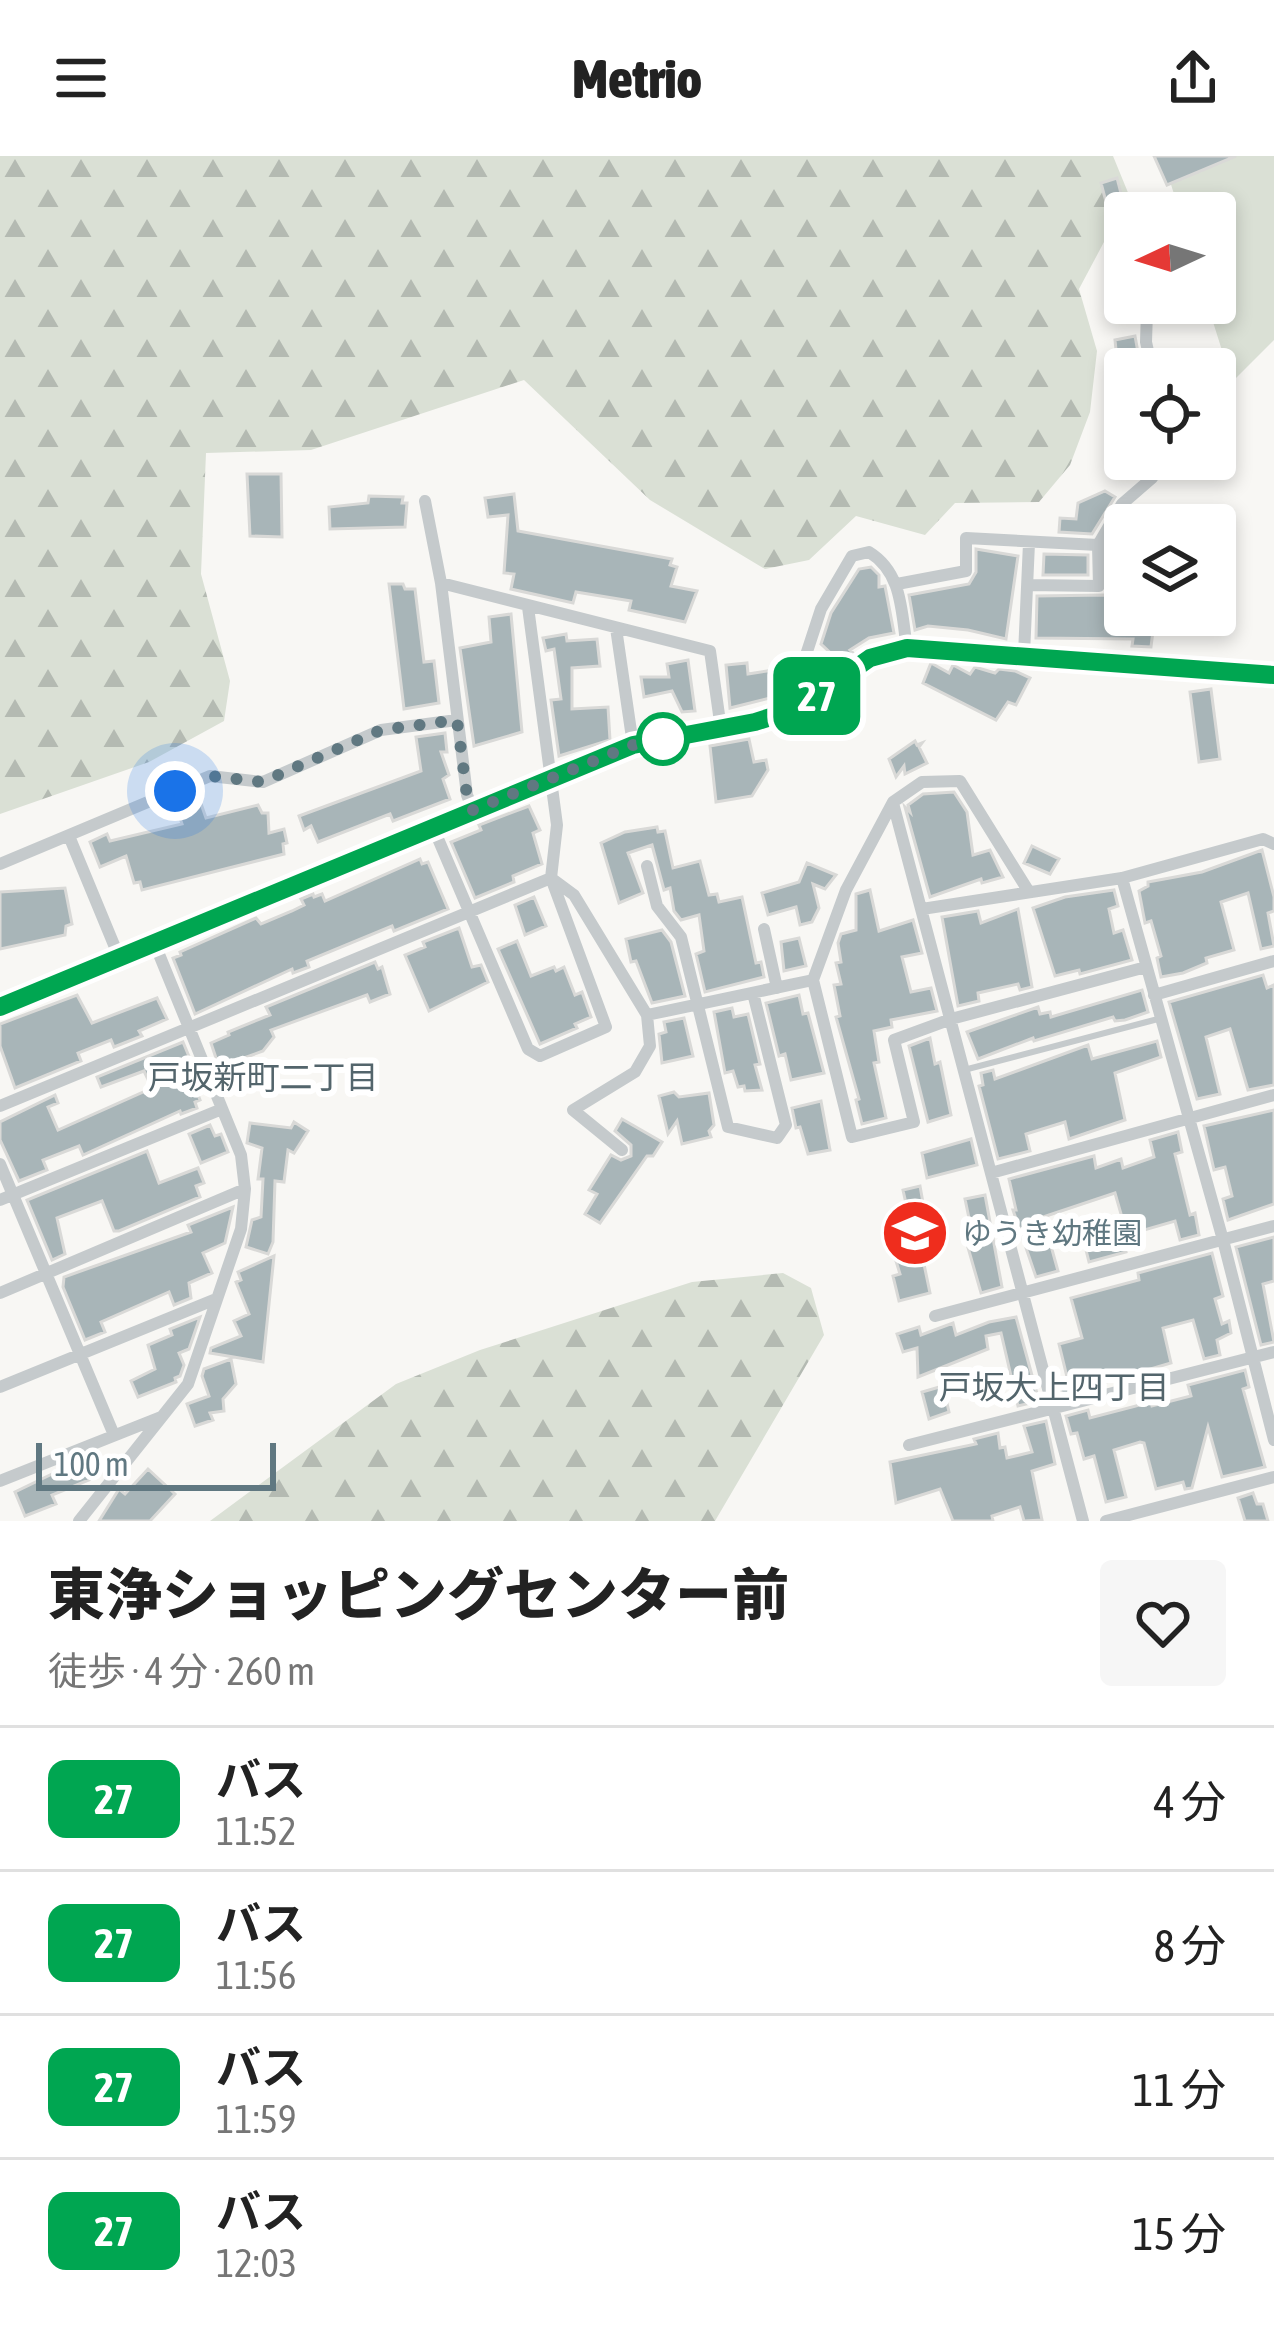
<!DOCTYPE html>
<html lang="ja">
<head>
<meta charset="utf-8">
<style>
	body { margin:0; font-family:"Asap Condensed","Noto Sans JP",sans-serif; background:#f6f6f6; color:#222; height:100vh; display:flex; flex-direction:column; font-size:45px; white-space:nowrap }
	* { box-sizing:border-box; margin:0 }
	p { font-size:39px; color:#767676 }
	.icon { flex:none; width:66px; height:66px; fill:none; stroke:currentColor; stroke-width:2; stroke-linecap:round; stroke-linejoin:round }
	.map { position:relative; height:1365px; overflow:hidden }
	.details { display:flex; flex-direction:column; background:#fff; flex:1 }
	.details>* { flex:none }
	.badge { padding:0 24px; border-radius:18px; font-size:42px; line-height:78px }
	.needle { width:78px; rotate:266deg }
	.fabs { position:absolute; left:1104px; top:36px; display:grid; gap:24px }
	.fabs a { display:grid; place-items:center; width:132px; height:132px; border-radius:12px; background:#fff; box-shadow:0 6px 18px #0003; font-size:60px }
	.scale { position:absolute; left:36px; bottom:30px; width:240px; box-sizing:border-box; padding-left:12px; border:6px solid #607881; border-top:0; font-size:33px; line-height:42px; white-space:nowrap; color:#607881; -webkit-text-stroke:9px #fff; paint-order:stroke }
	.you { position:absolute; width:60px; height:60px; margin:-30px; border:9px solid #fff; border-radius:50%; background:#1a73e8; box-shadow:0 0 0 18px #1a73e833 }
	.map>.badge { position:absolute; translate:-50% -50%; box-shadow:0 0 0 6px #fff }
	.round { display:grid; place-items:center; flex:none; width:126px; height:126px; border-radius:12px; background:#f6f6f6 }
	.summary { display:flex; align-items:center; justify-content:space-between; height:204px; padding:0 48px }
	h1 { font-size:57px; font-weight:800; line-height:90px }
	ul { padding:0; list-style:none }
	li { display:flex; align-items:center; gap:36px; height:144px; padding:0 48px; border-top:3px solid #e0e0e0 }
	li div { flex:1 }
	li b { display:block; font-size:45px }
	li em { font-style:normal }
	li .badge { min-width:132px; font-weight:700; text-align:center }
	header { display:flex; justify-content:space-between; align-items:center; height:156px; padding:0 48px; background:#fff; font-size:54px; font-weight:800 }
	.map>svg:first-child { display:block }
</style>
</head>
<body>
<header><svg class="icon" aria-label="menu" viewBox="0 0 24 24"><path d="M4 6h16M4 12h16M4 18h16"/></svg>Metrio<svg class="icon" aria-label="share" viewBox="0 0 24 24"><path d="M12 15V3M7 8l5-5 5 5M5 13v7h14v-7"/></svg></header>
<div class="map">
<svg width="1274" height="1365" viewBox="0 0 1274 1365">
	<defs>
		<pattern id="forest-firs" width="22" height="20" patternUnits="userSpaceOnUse" patternTransform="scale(3)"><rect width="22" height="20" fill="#dae0d5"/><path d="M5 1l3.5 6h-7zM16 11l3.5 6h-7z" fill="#b4bab2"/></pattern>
	</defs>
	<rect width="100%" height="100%" fill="#f8f7f4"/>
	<!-- forest -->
	<path fill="url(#forest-firs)" d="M 0,0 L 1113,0 L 1129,39 L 1079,133 L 1097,195 L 1090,256 L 1070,309 L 1039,346 L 955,347 L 925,379 L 856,360 L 809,404 L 765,413 L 650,344 L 524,224 L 311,294 L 206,297 L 201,418 L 230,525 L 224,565 L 149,606 L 0,658 Z
		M 783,1117 L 811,1132 L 824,1179 L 715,1365 L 210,1365 L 396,1228 L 480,1194 L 692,1126 Z"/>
	<!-- pitch -->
	<path fill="#dae0d5" d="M 1162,0 L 1274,0 L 1274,184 L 1232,226 L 1207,147 L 1215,147 L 1215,57 L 1180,57 Z"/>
	<!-- building -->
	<path fill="#a8b5b8" stroke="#d9d9d7" stroke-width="3" d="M 1154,0 L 1236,0 L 1167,29 Z
		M 1117,22 L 1125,53 L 1109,57 L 1101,27 Z
		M 1135,180 L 1141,213 L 1124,213 L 1122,203 L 1117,204 L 1115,184 Z
		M 247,318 L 281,318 L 282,381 L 250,380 Z
		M 1105,335 L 1115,341 L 1092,378 L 1059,376 L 1060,362 L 1076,363 L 1078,347 Z
		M 514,338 L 518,375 L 672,403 L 670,409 L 677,411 L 671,430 L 697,435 L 685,466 L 629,454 L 631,445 L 576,436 L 573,447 L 511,433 L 514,418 L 504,417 L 508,359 L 488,361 L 485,342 Z
		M 369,340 L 403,341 L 402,347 L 407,347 L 405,371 L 330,373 L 329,351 L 368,347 Z
		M 976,393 L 1018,400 L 1006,483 L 968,474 L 928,470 L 915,474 L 909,439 L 969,428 L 976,416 Z
		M 1044,398 L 1088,399 L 1088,419 L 1043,419 Z
		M 871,411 L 879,419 L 879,431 L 885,430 L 894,477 L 869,482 L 850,494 L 853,497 L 843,505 L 837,503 L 821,488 L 831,457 L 859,413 Z
		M 389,428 L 403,428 L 405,433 L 415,433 L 424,506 L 434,505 L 439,547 L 404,553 Z
		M 1104,439 L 1125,442 L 1125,459 L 1155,459 L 1151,491 L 1132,490 L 1133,483 L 1036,482 L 1037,440 Z
		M 511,458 L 522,576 L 474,590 L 460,492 L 491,486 L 489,461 Z
		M 566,478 L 567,485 L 597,483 L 600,510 L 572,512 L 572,553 L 608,551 L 610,584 L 559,600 L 551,544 L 561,543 L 554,493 L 546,495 L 543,482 Z
		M 688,504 L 695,555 L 682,556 L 672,535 L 644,541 L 641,521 L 669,521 L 667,508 Z
		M 747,507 L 748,518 L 780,513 L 786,538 L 730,552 L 726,509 Z
		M 931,507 L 949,517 L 953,509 L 970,518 L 975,511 L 995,517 L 999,513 L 1015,515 L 1030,522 L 1016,549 L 1008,546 L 996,564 L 923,527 Z
		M 1211,533 L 1220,603 L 1199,606 L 1190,536 Z
		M 445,577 L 447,596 L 441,596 L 449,619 L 443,623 L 450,643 L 393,665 L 390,658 L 318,686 L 311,670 L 304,674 L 299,660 L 421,615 L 416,581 Z
		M 749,583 L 754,606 L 766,604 L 768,614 L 752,640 L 716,646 L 710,590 Z
		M 915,585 L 917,589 L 922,587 L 919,591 L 927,607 L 905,618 L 904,610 L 896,621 L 889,603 Z
		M 954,636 L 967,656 L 973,699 L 990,694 L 1003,721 L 982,727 L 981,723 L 930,741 L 905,651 L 910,656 L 908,649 L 923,638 Z
		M 198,639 L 206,662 L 258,649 L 262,657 L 268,657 L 269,677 L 284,673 L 287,687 L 283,688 L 284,698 L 142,734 L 140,726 L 134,727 L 126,700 L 100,711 L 90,686 L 107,678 L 110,685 L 182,668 L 175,647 Z
		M 529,650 L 540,674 L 533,677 L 542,708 L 513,720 L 514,726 L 475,742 L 451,686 L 481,674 L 479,669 Z
		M 657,671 L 658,676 L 665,675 L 673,712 L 700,705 L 709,739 L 717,738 L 719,746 L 742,741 L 756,807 L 761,806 L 764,821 L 705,836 L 696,798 L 704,795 L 699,759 L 681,764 L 674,755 L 670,732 L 664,734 L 652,689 L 628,697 L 643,737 L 619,747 L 601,687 L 625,676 Z
		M 1032,690 L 1059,703 L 1050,718 L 1024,707 Z
		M 1262,694 L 1274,741 L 1274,755 L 1268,757 L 1274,790 L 1261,793 L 1248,737 L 1221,746 L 1234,794 L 1206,802 L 1207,807 L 1183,817 L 1161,821 L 1157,802 L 1161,800 L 1151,765 L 1145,767 L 1139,735 L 1148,730 L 1148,726 L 1202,716 Z
		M 420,703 L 422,708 L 428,706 L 448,753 L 394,775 L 392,770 L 307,805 L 309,811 L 293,817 L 292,813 L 195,858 L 173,802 L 181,799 L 180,796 L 256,762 L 261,768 L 292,755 L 304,749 L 301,743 L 313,738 L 314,741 L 322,738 L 325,745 Z
		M 807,707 L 836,719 L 825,733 L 813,728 L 819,752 L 812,766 L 800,769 L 796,751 L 768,759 L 762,737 L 799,726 Z
		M 65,732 L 72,768 L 66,770 L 65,779 L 0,793 L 0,736 Z
		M 870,734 L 879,775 L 913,764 L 922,797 L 902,801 L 911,836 L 931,832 L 937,855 L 891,864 L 892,871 L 874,875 L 879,906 L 874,907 L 886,962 L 862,968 L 856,944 L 859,943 L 836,861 L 840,860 L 834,829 L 841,828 L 836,807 L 841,806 L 838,787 L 841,778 L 856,774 L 856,738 Z
		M 1114,734 L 1118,750 L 1109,753 L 1114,777 L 1123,774 L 1132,804 L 1080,818 L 1079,814 L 1055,820 L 1033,752 L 1065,741 Z
		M 534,741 L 546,770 L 525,779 L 515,749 Z
		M 1018,753 L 1032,831 L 1020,834 L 1018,828 L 978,837 L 979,845 L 958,850 L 942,761 L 978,755 L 981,767 Z
		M 459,772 L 472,811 L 481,809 L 488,826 L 429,855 L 405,799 L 425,791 L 423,786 Z
		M 662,774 L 671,786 L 685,840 L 652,847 L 636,805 L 631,806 L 626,783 Z
		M 799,782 L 806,810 L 784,815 L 781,786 Z
		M 517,785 L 531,820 L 554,811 L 556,815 L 564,811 L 575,839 L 582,836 L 591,861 L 575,868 L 577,872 L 540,888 L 498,793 Z
		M 375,806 L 378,813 L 382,811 L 390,838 L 370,846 L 367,839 L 271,874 L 274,881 L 263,895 L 219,911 L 211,887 L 229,879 L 228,876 L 270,859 L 266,851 Z
		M 1263,819 L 1267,832 L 1274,829 L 1274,929 L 1248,934 L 1230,873 L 1206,881 L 1220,938 L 1197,943 L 1169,846 Z
		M 1142,834 L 1148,856 L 1125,864 L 1115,865 L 1113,861 L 1034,885 L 1033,882 L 978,903 L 967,876 L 1038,851 L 1040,858 L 1050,856 L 1051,861 Z
		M 77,839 L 92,867 L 157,842 L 167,863 L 139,875 L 142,880 L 114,891 L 111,884 L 78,897 L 81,905 L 15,932 L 0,890 L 0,868 Z
		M 799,839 L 803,858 L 808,857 L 824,917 L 791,924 L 785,898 L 779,900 L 766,847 Z
		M 732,852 L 734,861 L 748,858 L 760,908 L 755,909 L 762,934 L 745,935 L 744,930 L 738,931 L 733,915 L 725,917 L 714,856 Z
		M 684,862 L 693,900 L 662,907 L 659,878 L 666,876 L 664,866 Z
		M 930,882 L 935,908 L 940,906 L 951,959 L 928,966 L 909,890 Z
		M 1157,885 L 1161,901 L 1115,917 L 1125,964 L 1069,983 L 1065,966 L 1026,978 L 1030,995 L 998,1003 L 979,930 L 983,929 L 981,917 L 993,914 L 995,923 L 1088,889 L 1092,903 Z
		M 183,886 L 195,915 L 190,918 L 200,944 L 195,946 L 197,952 L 181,958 L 180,955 L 83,999 L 79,990 L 43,1004 L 47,1014 L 19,1025 L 0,984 L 0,966 L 55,939 L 58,947 L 48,951 L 58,974 L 152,932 L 144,915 L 101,931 L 97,921 Z
		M 674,936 L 679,941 L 709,937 L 714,969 L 709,975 L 711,981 L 682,988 L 677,965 L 668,978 L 659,940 Z
		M 821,945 L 830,994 L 808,998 L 800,971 L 796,972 L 792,952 Z
		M 1274,954 L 1274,1048 L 1228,1064 L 1223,1043 L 1232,1040 L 1225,1011 L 1214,1014 L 1204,970 Z
		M 622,963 L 662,986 L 653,1000 L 647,1000 L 600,1067 L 585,1058 L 597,1038 L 589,1034 L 611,999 L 621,1004 L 631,1000 L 631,989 L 615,975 Z
		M 294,966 L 308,975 L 294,997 L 288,994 L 284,1026 L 275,1025 L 273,1086 L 268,1098 L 246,1091 L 252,1064 L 261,1061 L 263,1023 L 258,1023 L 262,992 L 247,987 L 250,967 L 291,972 Z
		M 210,969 L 215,980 L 221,978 L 228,996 L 201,1007 L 189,978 Z
		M 1178,976 L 1182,996 L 1175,998 L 1190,1059 L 1195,1057 L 1199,1079 L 1180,1084 L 1175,1065 L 1127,1079 L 1115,1037 L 1043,1061 L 1058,1115 L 1036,1121 L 1013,1054 L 1016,1054 L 1009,1023 L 1094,1000 L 1096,1012 L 1121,1003 L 1123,1012 L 1154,1001 L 1150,984 Z
		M 971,983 L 977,1009 L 927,1022 L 922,997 Z
		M 147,995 L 159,1027 L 198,1012 L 204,1027 L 196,1030 L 200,1041 L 119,1075 L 114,1075 L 102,1045 L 57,1062 L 65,1098 L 52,1104 L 27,1044 Z
		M 920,1030 L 930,1086 L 920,1089 L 930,1137 L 899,1145 L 893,1120 L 900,1118 L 892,1092 L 898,1091 L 897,1081 L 901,1079 L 901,1052 L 907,1052 L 903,1034 Z
		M 985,1039 L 1002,1131 L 981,1137 L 967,1088 L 974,1086 L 965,1043 Z
		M 233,1051 L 225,1087 L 203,1097 L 212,1117 L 189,1127 L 191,1142 L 174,1149 L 169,1136 L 101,1166 L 105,1176 L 85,1184 L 63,1131 L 64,1121 L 191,1076 L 188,1069 Z
		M 1121,1073 L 1126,1096 L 1089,1106 L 1083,1082 Z
		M 1274,1081 L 1274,1125 L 1263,1128 L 1274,1186 L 1261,1189 L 1236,1091 Z
		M 1212,1097 L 1223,1140 L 1215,1143 L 1222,1168 L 1229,1165 L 1231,1177 L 1217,1184 L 1220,1199 L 1204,1203 L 1193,1164 L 1163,1172 L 1171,1207 L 1062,1239 L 1057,1224 L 1067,1221 L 1059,1188 L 1082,1182 L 1071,1142 L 1139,1124 L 1138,1117 Z
		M 274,1100 L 263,1206 L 210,1197 L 211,1192 L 241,1180 L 234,1165 L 249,1158 L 236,1126 L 241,1124 L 238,1116 Z
		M 200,1161 L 189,1193 L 179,1197 L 184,1209 L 180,1220 L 175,1222 L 176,1226 L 138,1241 L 131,1225 L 155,1213 L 148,1189 L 172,1179 L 170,1173 Z
		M 1016,1161 L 1039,1245 L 1018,1250 L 1001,1177 L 986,1180 L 988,1193 L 918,1221 L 917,1192 L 903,1196 L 897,1178 L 919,1171 L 921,1179 L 953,1167 L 956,1179 L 989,1166 Z
		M 231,1203 L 236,1228 L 223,1243 L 224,1255 L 210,1257 L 213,1264 L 195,1270 L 187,1248 L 209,1240 L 202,1220 L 204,1213 Z
		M 1245,1214 L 1249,1231 L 1243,1233 L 1265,1311 L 1222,1321 L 1208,1271 L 1192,1332 L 1185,1333 L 1183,1326 L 1156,1333 L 1144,1287 L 1140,1286 L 1114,1294 L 1126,1341 L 1106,1346 L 1094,1300 L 1084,1303 L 1077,1277 L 1071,1278 L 1066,1260 L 1088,1254 L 1090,1262 L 1151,1246 L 1152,1250 L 1191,1240 L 1188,1229 Z
		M 943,1230 L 949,1256 L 929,1263 L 922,1236 Z
		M 1046,1265 L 1055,1308 L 1032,1315 L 1042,1364 L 1024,1365 L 1020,1351 L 992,1360 L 993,1365 L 953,1365 L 940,1333 L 896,1347 L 890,1306 L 976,1288 L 974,1283 L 998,1277 L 1000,1292 L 1005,1291 L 1007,1302 L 1032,1296 L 1024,1270 Z
		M 81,1304 L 89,1324 L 52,1339 L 56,1348 L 25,1360 L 15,1336 Z
		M 148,1313 L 175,1338 L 150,1365 L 99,1365 L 119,1333 L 125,1338 Z
		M 1253,1337 L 1257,1348 L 1263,1348 L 1268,1365 L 1245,1365 L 1238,1342 Z"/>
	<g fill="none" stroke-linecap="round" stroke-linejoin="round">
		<defs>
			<path id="secondary" d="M 0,851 L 633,589 L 755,566 L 799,552 L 870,502 L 907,492 L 1274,520"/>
		</defs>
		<!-- secondary casing -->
		<use href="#secondary" stroke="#b7bec1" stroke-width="24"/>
		<!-- lane -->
		<path stroke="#c5cacc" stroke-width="6" d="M 964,914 L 1158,863"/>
		<!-- street -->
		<path stroke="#c5cacc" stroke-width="12" d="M 1147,155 L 1146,186 L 1152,213
			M 425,345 L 441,427 L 467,639 L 473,654
			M 441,427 L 710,495 L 721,573
			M 897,428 L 966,415 L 966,382 L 1098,389 L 1122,348 L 1152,322 L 1163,303
			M 1028,429 L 1099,430 L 1098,389
			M 616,472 L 633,589
			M 1024,498 L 1029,387
			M 815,542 L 802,511 L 821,453 L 852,400 L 869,396 C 903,417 901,456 907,492
			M 893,647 L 1083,1365
			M 433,671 L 528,893 L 540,900 L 606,871 L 551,722 L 574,739 L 647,859 L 650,890 L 635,916 L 573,954 L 622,994
			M 69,680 L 119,801
			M 0,708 L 210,620 L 263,626 L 381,574 L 457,564
			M 647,710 L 657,750 L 681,781 L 728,971 L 777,982 L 786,969 L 753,837
			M 1122,722 L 1223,1084 L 1274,1284
			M 1029,736 L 960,625 L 922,626 L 893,646 L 846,734 L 813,824 L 852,981 L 914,966 L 894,884 L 951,863 L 1146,811
			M 922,753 L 1122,722 L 1263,683 L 1274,688
			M 764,773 L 777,832
			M 1154,839 L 1274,805
			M 647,859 L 813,824
			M 0,950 L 551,722 L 557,669 L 528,451
			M 0,1008 L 114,1279
			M 991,1017 L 1274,939
			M 0,1044 L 222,953
			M 0,1137 L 245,1033
			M 935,1160 L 1274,1070
			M 0,1231 L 216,1143
			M 909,1289 L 1274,1196
			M 0,1325 L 161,1261
			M 79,1365 L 188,1228 L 241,1073 L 245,1033 L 241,999 L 154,786
			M 1106,1365 L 1274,1321"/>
		<!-- secondary -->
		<use href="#secondary" stroke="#fff" stroke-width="18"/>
	</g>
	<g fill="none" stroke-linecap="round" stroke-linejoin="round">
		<defs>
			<path id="line" d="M 0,851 L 633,589 L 755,566 L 799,552 L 870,502 L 907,492 L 1274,519"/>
		</defs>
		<!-- line casing -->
		<use href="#line" stroke="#fff" stroke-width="27"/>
		<!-- line -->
		<use href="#line" stroke="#00a651" stroke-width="18"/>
		<!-- walk -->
		<path stroke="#607881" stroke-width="12" stroke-dasharray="0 21.6" d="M 175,635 L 210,620 L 262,626 L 381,574 L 457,564 L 467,640 L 473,654 L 633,589 L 677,581 L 663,583"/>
	</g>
	<!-- icons -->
	<defs>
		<symbol id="school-disc" viewBox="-11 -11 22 22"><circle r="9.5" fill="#ef2d1d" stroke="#fff"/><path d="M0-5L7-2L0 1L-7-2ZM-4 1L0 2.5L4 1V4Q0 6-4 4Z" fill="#fff"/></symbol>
	</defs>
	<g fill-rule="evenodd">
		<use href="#school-disc" x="877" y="1039" width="76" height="76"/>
	</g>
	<!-- markers -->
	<circle fill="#fff" stroke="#00a651" stroke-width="6" cx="663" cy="583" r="24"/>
	<g text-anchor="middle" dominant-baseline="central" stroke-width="12" stroke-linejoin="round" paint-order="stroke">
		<!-- poi labels -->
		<g font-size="30" fill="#607881" stroke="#fff" text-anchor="start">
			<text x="962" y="1077">ゆうき幼稚園</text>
		</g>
		<!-- neighbourhood labels -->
		<g font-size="33" fill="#53656c" stroke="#fff">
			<text x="263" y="921">戸坂新町二丁目</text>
			<text x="1054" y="1231">戸坂大上四丁目</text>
		</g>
	</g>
</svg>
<div class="fabs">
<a><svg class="needle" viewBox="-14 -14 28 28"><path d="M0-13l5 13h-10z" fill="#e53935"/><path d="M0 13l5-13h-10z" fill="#767676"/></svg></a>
<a><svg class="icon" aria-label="locate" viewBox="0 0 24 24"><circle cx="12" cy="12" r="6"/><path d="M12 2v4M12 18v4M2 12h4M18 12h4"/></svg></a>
<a><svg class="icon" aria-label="layers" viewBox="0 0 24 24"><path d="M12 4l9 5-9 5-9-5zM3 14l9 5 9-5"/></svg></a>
</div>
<div class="scale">100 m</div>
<div class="you" style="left:175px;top:635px"></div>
<b class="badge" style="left:817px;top:540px;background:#00a651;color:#fff">27</b>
</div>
<section class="details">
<div class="summary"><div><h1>東浄ショッピングセンター前</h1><p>徒歩 · 4 分 · 260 m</p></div><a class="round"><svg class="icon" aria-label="heart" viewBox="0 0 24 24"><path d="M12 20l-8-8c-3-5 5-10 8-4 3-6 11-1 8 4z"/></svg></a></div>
<ul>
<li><span class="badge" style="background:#00a651;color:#fff">27</span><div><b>バス</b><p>11:52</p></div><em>4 分</em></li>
<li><span class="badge" style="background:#00a651;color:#fff">27</span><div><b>バス</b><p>11:56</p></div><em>8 分</em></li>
<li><span class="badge" style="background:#00a651;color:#fff">27</span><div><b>バス</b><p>11:59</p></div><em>11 分</em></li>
<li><span class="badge" style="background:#00a651;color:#fff">27</span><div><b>バス</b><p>12:03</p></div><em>15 分</em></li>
</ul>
</section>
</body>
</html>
